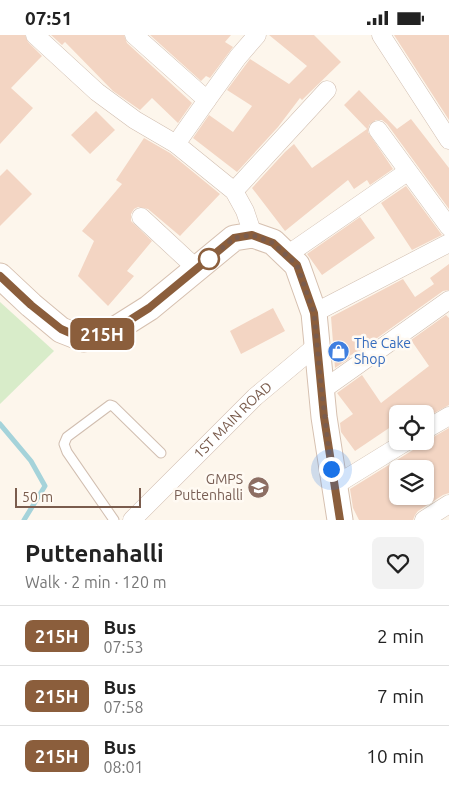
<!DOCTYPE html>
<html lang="en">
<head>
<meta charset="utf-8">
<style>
	body { margin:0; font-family:Ubuntu,sans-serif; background:#f2f2f2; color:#222; height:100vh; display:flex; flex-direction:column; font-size:19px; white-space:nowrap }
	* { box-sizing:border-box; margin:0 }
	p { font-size:16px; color:#767676 }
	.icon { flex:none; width:28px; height:28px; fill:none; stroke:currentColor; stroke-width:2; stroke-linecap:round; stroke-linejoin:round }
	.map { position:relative; height:485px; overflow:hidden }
	.panel { display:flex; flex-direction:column; background:#fff; flex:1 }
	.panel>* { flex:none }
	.badge { padding:0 10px; border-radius:8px; font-size:18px; line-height:32px }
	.buttons { position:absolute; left:389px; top:370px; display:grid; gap:10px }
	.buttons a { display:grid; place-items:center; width:45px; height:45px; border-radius:8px; background:#fff; box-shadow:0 1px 4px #0004; font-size:25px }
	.scale { position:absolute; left:15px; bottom:12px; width:126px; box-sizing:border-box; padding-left:5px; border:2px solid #7a5c4d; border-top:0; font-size:14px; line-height:18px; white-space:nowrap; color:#7a5c4d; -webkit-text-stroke:4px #fffaf3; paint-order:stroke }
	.you { position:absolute; width:25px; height:25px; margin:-12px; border:4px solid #fff; border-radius:50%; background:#1a73e8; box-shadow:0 0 0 8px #1a73e833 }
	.map>.badge { position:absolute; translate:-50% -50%; box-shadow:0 0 0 2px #fff }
	.round { display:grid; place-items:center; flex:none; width:52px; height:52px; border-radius:8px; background:#f2f2f2 }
	.overview { display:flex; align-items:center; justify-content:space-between; height:85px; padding:0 25px }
	h1 { font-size:24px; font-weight:700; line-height:38px }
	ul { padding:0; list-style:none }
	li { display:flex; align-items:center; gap:15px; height:60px; padding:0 25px; border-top:1px solid #e0e0e0 }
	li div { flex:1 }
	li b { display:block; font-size:19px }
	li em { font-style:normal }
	li .badge { min-width:55px; font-weight:700; text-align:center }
	.status { display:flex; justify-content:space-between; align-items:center; height:35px; padding:0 25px; background:#fff; direction:ltr }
	.status svg { height:14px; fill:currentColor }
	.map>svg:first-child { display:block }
</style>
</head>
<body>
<div class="status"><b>07:51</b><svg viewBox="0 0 49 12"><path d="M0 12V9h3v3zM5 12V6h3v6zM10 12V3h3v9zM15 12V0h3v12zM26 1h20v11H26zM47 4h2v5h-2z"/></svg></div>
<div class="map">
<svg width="449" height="485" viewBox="0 0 449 485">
	<rect width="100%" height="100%" fill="#fdf6ec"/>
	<!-- green -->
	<path fill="#d8ecc9" d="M 0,267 L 54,316 L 0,369 Z"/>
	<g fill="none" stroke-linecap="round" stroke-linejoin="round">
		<!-- stream -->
		<path stroke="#a5d3da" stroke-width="5" d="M 0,389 L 31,426 L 45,451 L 24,485"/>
	</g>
	<!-- building -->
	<path fill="#f3d5c3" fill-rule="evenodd" d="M 0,0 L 25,0 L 28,7 L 42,21 L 11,53 L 33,73 L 0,109 Z
		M 51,0 L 124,0 L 127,8 L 192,68 L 178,88 L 152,63 L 140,75 L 113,56 L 65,7 L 62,10 Z
		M 150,0 L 231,0 L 225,7 L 233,12 L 210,43 L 206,41 L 201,46 Z
		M 269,0 L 314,0 L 341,27 L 302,65 L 300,63 L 278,92 L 237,137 L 193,103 L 209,80 L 233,97 L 252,71 L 227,55 L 250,24 L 289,49 L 307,31 Z
		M 394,0 L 449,0 L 449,85 Z
		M 359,55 L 397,94 L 411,84 L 449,133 L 449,174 L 387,89 L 382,85 L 376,85 L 369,90 L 368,97 L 393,134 L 370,150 L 367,145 L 354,154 L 348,145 L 285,196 L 252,153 L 285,117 L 294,109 L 312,133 L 367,94 L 344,70 Z
		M 96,76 L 115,95 L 90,119 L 71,100 Z
		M 144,103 L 170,118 L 220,159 L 180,201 L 148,174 L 138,172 L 134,174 L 131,179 L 131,186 L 152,206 L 127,236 L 134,241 L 108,271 L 78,241 L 94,206 L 82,196 L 122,149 L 116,145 Z
		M 7,134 L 32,159 L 0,191 L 0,141 Z
		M 406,151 L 442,200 L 412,215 L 381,168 Z
		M 360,182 L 375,203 L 322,240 L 307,219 Z
		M 449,229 L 449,255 L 443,256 L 359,316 L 349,321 L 350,323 L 335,333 L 331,282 L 403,244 L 415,262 L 434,249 L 430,243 Z
		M 273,273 L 285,296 L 241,319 L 230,296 Z
		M 446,280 L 449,283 L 449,370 L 425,383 L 425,379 L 398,379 L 398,387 L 355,416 L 341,397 L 340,388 L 353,379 L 337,358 L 362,340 L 381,368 L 429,331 L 411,305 Z
		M 449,393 L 449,458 L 443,460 L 418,476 L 415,480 L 413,485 L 359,485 L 353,473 L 350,454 L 413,415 L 416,411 L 418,406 L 430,404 ZM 398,434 L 425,434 L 425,461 L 398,461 Z"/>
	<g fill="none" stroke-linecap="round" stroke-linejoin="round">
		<defs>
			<path id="service" d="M 114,485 L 67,417 L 64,409 L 67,402 L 110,370 L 113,371 L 161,418"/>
			<g id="minor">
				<path d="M 35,0 L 97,57 L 135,85 L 176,109 L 234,156 L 245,176 L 253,200"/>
				<path d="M 134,0 L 207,65 L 238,22 L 257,0"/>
				<path d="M 381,0 L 449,105"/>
				<path d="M 378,95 L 449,192"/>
				<path d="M 176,109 L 207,65"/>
				<path d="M 234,156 L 327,55"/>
				<path d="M 141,182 L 197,234"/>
				<path d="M 287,220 L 407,137"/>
				<path d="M 314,278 L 449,208"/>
				<path d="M 321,356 L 449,265"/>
				<path d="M 425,395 L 449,381"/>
				<path d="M 334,451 L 407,406"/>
				<path id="s1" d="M 132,485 L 255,362 L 316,311"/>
				<path d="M 424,485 L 449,469"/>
			</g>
			<path id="secondary" d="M 0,241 L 31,270 L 61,295 L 84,304 L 111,297 L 149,273 L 234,203 L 253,200 L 273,207 L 297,230 L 314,278 L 324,382 L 340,485"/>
		</defs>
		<!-- service casing -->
		<use href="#service" stroke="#d1beb0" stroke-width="11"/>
		<!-- minor casing -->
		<use href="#minor" stroke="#d1beb0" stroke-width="19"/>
		<!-- secondary casing -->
		<use href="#secondary" stroke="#d6c0b0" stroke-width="27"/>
		<!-- service -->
		<use href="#service" stroke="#fff" stroke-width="9"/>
		<!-- minor -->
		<use href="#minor" stroke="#fff" stroke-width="18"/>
		<!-- secondary -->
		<use href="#secondary" stroke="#fff" stroke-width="25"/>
	</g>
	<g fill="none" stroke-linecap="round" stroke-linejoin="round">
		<defs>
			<path id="line" d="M 0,241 L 31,270 L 61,294 L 84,304 L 111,297 L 149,273 L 234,203 L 252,200 L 273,208 L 297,230 L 314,278 L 324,382 L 340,485"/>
		</defs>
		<!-- line casing -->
		<use href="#line" stroke="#fff" stroke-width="11"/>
		<!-- line -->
		<use href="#line" stroke="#8b5e3c" stroke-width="8"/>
		<!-- walk -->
		<path stroke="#7a5c4d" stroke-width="5" stroke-dasharray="0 9" d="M 209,224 L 234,203 L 252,200 L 273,208 L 297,230 L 314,278 L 320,341 L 331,434"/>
	</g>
	<!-- icons -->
	<defs>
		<symbol id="shop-disc" viewBox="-11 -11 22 22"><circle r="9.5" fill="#3f7fe0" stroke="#fffaf3"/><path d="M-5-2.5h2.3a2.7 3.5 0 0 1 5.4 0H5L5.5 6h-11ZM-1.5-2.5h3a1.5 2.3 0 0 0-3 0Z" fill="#fff"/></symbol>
		<symbol id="school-disc" viewBox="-11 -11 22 22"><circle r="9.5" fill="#8d6e63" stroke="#fffaf3"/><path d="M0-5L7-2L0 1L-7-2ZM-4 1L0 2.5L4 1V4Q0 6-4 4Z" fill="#fff"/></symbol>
	</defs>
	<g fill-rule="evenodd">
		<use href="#shop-disc" x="326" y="304" width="25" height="25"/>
		<use href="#school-disc" x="246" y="440" width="25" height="25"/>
	</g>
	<!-- markers -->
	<circle fill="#fff" stroke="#8b5e3c" stroke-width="2.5" cx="209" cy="224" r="10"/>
	<g text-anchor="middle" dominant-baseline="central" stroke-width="5" stroke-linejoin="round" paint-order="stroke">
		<!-- shop labels -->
		<g font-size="14" fill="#366cbe" stroke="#fffaf3" text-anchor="start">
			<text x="354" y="308">The Cake<tspan x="354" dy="16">Shop</tspan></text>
		</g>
		<!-- street labels -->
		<g font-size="14" fill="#7a5c4d" stroke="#fffaf3">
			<text stroke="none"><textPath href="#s1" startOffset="142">1ST MAIN ROAD</textPath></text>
		</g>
		<!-- education labels -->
		<g font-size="14" fill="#785e54" stroke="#fffaf3" text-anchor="end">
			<text x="243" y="444">GMPS<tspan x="243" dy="16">Puttenhalli</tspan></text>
		</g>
	</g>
</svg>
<div class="buttons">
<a><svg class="icon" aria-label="locate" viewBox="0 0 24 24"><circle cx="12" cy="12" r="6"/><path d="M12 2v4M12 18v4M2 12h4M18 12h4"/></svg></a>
<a><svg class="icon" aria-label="layers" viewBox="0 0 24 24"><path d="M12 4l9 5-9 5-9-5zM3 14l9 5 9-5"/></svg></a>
</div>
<div class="scale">50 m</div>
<div class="you" style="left:331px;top:434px"></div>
<b class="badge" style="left:102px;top:299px;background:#8b5e3c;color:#fff">215H</b>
</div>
<section class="panel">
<div class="overview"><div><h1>Puttenahalli</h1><p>Walk · 2 min · 120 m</p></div><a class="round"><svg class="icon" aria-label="heart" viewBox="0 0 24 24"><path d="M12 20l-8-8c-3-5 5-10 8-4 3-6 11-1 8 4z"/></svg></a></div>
<ul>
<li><span class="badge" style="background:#8b5e3c;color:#fff">215H</span><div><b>Bus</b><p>07:53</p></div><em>2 min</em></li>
<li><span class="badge" style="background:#8b5e3c;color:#fff">215H</span><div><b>Bus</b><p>07:58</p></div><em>7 min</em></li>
<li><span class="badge" style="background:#8b5e3c;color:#fff">215H</span><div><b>Bus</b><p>08:01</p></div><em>10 min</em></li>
</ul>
</section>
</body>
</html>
